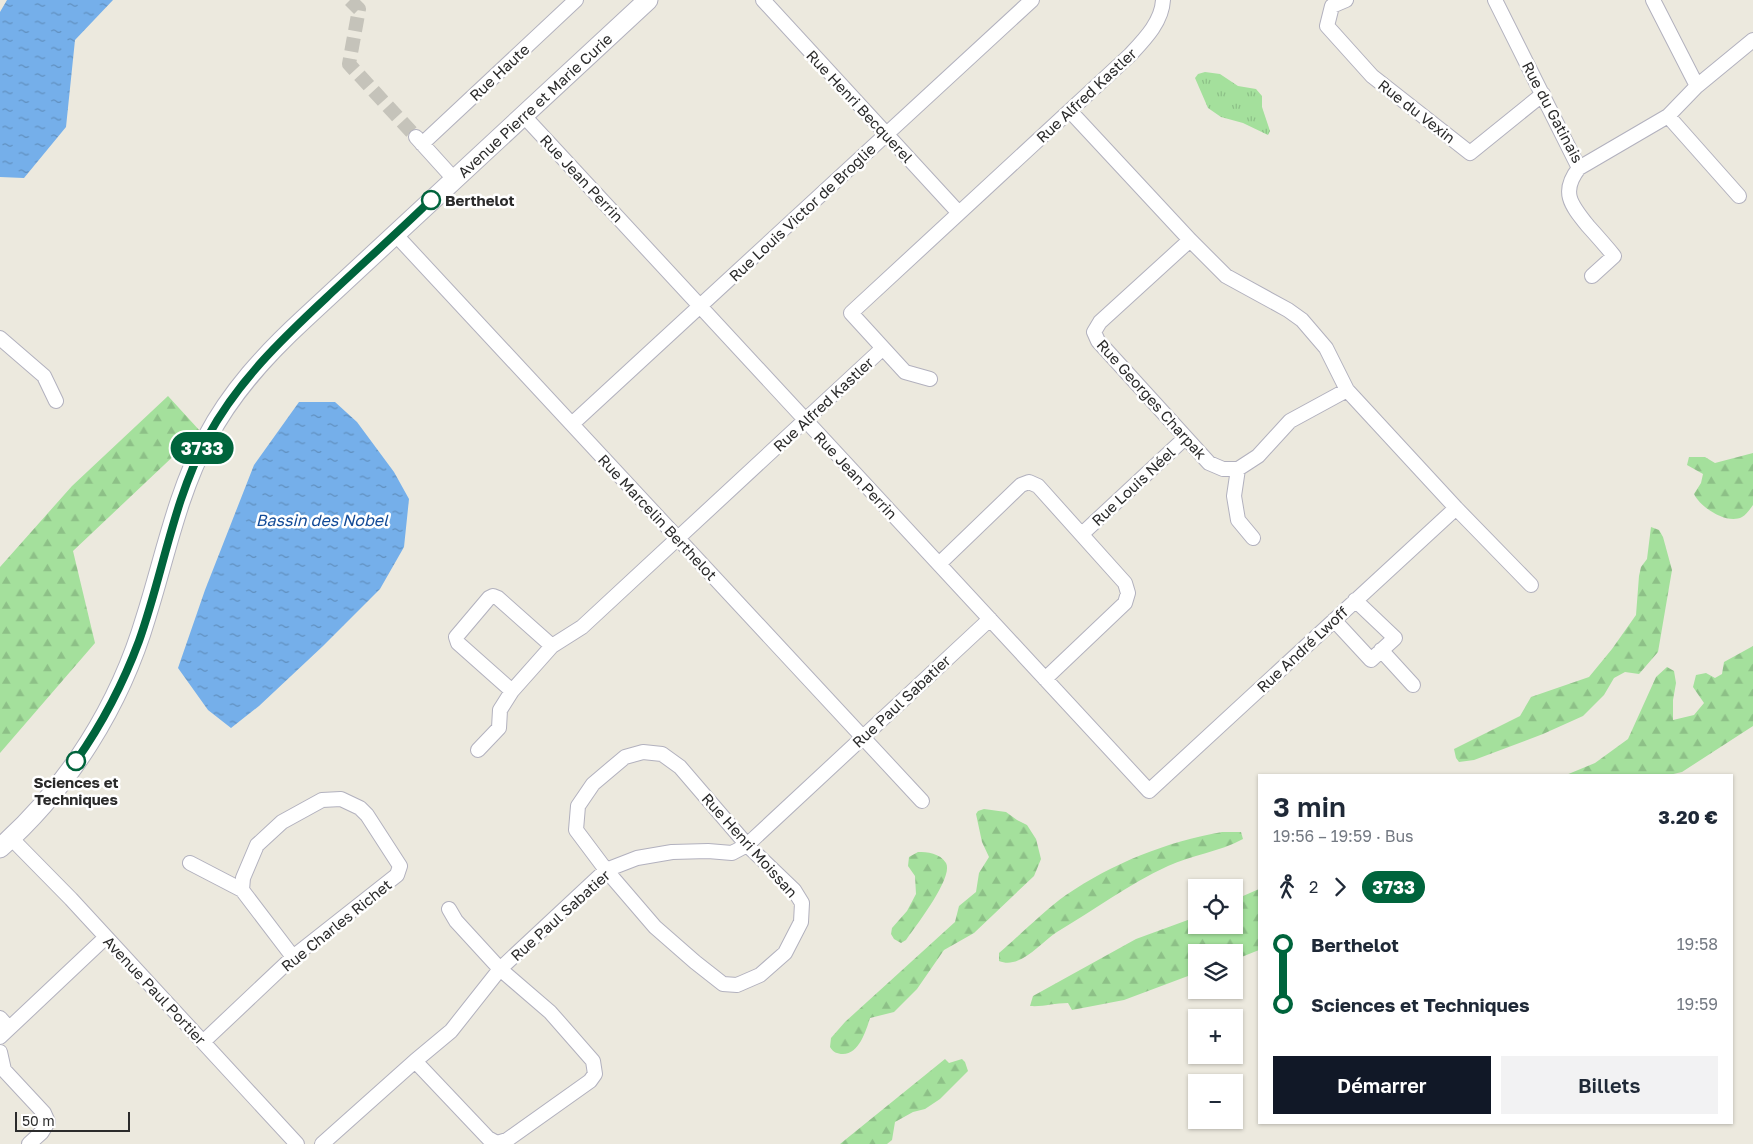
<!DOCTYPE html>
<html lang="fr">
<head>
<meta charset="utf-8">
<style>
	body { margin:0; font-family:"Golos Text",sans-serif; background:#f2f2f3; color:#1f2937; height:100vh; display:flex; flex-direction:column; font-size:19px; white-space:nowrap }
	* { box-sizing:border-box; margin:0 }
	p { font-size:16px; color:#747a83 }
	.icon { flex:none; width:28px; height:28px; fill:none; stroke:currentColor; stroke-width:2; stroke-linecap:round; stroke-linejoin:round }
	.map { position:relative; flex:1; overflow:hidden }
	.side { position:absolute; left:1258px; top:774px; width:475px; height:350px; display:flex; flex-direction:column; background:#fff; border-radius:0px; box-shadow:0 1px 4px #0004 }
	.side>* { flex:none }
	.badge { padding:0 10px; border-radius:16px; font-size:18px; line-height:32px }
	.fabs { position:absolute; left:1188px; top:879px; display:grid; gap:10px }
	.fabs a { display:grid; place-items:center; width:55px; height:55px; border-radius:0px; background:#fff; box-shadow:0 1px 4px #0004; font-size:25px }
	.scale { position:absolute; left:15px; bottom:12px; width:115px; box-sizing:border-box; padding-left:5px; border:2px solid #2b2b2b; border-top:0; font-size:14px; line-height:18px; white-space:nowrap; color:#2b2b2b; -webkit-text-stroke:4px #fff; paint-order:stroke }
	.map>.badge { position:absolute; translate:-50% -50%; box-shadow:0 0 0 2px #fff }
	.legs { display:flex; align-items:center; gap:8px; height:55px; padding:0 15px; font-size:16px }
	.legs p { margin-inline-start:auto }
	.head { display:flex; align-items:center; justify-content:space-between; height:85px; padding:0 15px }
	h1 { font-size:28px; font-weight:600; line-height:38px }
	.button { display:flex; gap:10px; margin-top:auto; padding:10px 15px }
	.button a { flex:1; height:58px; border-radius:0px; background:#111827; color:#fff; font-size:20px; font-weight:600; line-height:58px; text-align:center }
	.button a+a { background:#f2f2f3; color:#1f2937 }
	ul { padding:0 15px; list-style:none }
	li { display:flex; align-items:center; gap:18px; height:60px; font-size:19px }
	li i { display:grid; place-items:center; width:8px; height:100%; margin:0 6px; background:currentColor }
	li i::after { content:''; width:12px; height:12px; margin:-6px; border:4px solid; border-radius:50%; background:#fff }
	li p { margin-inline-start:auto }
	li:first-child i { background:linear-gradient(#0000 50%,currentColor 0) }
	li:last-child i { background:linear-gradient(currentColor 50%,#0000 0) }
	.map>svg:first-child { display:block }
</style>
</head>
<body>
<div class="map">
<svg width="1753" height="1144" viewBox="0 0 1753 1144">
	<defs>
		<pattern id="forest-firs" width="22" height="20" patternUnits="userSpaceOnUse" patternTransform="scale(1.25)"><rect width="22" height="20" fill="#a4e09c"/><path d="M5 1l3.5 6h-7zM16 11l3.5 6h-7z" fill="#8dc087"/></pattern>
		<pattern id="park-tufts" width="24" height="20" patternUnits="userSpaceOnUse" patternTransform="scale(1.25)"><rect width="24" height="20" fill="#a4e09c"/><path d="M3 7l-1-3M5 7V3M7 7l1-3M15 17l-1-3M17 17v-4M19 17l1-3" fill="none" stroke="#8dc087"/></pattern>
		<pattern id="water-ripples" width="26" height="14" patternUnits="userSpaceOnUse" patternTransform="scale(1.25)"><rect width="26" height="14" fill="#75afea"/><path d="M2 4q2-2 4 0t4 0M15 11q2-2 4 0t4 0" fill="none" stroke="#608fbe"/></pattern>
	</defs>
	<rect width="100%" height="100%" fill="#ece9de"/>
	<!-- forest -->
	<path fill="url(#forest-firs)" d="M 168,396 L 200,431 L 73,551 L 95,643 L 0,753 L 0,567 L 72,486 Z
		M 1753,453 L 1753,505 C 1750,509 1746,515 1742,517 C 1727,525 1700,507 1694,494 L 1701,483 L 1703,474 L 1687,465 L 1689,457 L 1705,457 L 1715,463 Z
		M 1651,527 L 1659,530 L 1663,537 L 1672,570 L 1658,652 L 1639,674 L 1625,672 L 1614,678 L 1604,695 L 1583,716 L 1543,734 L 1474,760 L 1459,762 L 1456,758 L 1454,749 L 1520,716 L 1531,697 L 1589,677 L 1612,649 L 1636,615 L 1639,576 L 1641,567 L 1647,559 Z
		M 1753,646 L 1753,726 L 1682,772 L 1669,775 L 1566,775 L 1595,763 L 1628,739 L 1656,677 L 1667,667 L 1674,671 L 1676,683 L 1673,700 L 1673,720 L 1694,715 L 1704,703 L 1693,687 L 1696,675 L 1706,673 L 1715,678 L 1722,674 L 1724,662 Z
		M 984,809 L 1006,812 L 1017,820 L 1027,825 L 1036,839 L 1041,859 L 1034,876 L 974,933 L 944,950 L 917,989 L 894,1012 L 870,1018 C 866,1031 859,1054 843,1054 C 837,1054 833,1052 830,1047 L 831,1038 L 845,1022 L 955,922 L 959,906 L 976,892 L 979,873 L 989,857 L 982,842 L 976,814 L 978,811 Z
		M 1222,832 L 1241,832 L 1243,839 C 1219,852 1192,855 1168,866 C 1129,884 1094,910 1057,932 C 1040,943 1020,970 999,961 L 999,953 C 1020,935 1044,911 1066,895 C 1113,863 1166,842 1222,832 Z
		M 918,852 C 927,852 940,853 946,863 C 954,877 915,927 906,940 L 901,943 L 894,939 L 891,934 L 892,928 L 907,911 L 916,894 L 915,876 L 908,866 L 909,857 Z
		M 1259,889 L 1259,950 L 1234,960 L 1234,952 L 1196,952 L 1196,973 L 1124,1000 L 1072,1010 L 1068,1003 C 1054,1003 1043,1007 1030,1006 L 1033,996 L 1136,939 L 1196,917 L 1196,925 L 1234,925 L 1234,900 Z
		M 945,1059 L 949,1063 L 962,1059 L 965,1062 L 968,1071 L 940,1099 L 925,1109 L 913,1112 L 895,1122 L 892,1140 L 887,1144 L 840,1144 Z"/>
	<!-- park -->
	<path fill="url(#park-tufts)" d="M 1205,72 L 1220,74 L 1238,86 L 1256,89 L 1262,96 L 1262,107 L 1270,131 L 1268,135 L 1243,123 L 1221,117 L 1208,108 L 1195,78 L 1198,74 Z"/>
	<!-- water -->
	<path fill="url(#water-ripples)" d="M 7,0 L 113,0 L 75,40 L 66,127 L 24,178 L 0,177 L 0,12 Z
		M 299,402 L 335,402 L 357,422 L 394,472 L 409,499 L 404,547 L 380,589 L 323,646 L 259,706 L 231,728 L 208,710 L 178,668 L 205,590 L 254,465 Z"/>
	<g fill="none" stroke-linecap="round" stroke-linejoin="round">
		<!-- street-tunnel -->
		<path stroke="#c5c3ba" stroke-width="14" stroke-dasharray="14 7" stroke-linecap="butt" d="M 350,0 L 359,9 L 349,64 L 416,137"/>
		<defs>
			<path id="street" d="M 763,0 L 958,212
				M 1346,0 L 1332,6 L 1327,26 L 1372,76 L 1470,153 L 1543,94
				M 1495,0 L 1579,168 L 1668,116 L 1697,86 L 1753,40
				M 1653,0 L 1697,86
				M 1070,111 L 1190,240 L 1226,276 L 1288,310 L 1302,320 L 1326,348 L 1347,390 L 1456,508 L 1531,585
				M 523,115 L 1149,791 L 1456,508
				M 1668,116 L 1739,196
				M 416,137 L 454,179
				M 422,144 L 576,0
				M 1579,168 C 1560,192 1571,205 1588,226 C 1597,236 1606,246 1614,256 L 1592,276
				M 395,234 L 922,801
				M 1190,240 L 1100,322 L 1094,332 L 1098,341 L 1209,463 L 1223,469 L 1238,469 L 1258,456 L 1290,421 L 1347,390
				M 0,338 L 44,376 L 56,401
				M 883,348 L 905,372 L 930,379
				M 572,424 L 1032,0
				M 1238,469 L 1234,496 L 1238,520 L 1253,538
				M 1082,534 L 1185,438
				M 939,564 L 1021,485 L 1029,482 L 1038,486 L 1125,583 L 1128,593 L 1125,603 L 1045,679
				M 1334,620 L 1371,660 L 1395,638 L 1355,600
				M 1381,650 L 1413,685
				M 512,691 L 458,643 L 456,637 L 489,598 L 493,596 L 498,598 L 552,646
				M 478,750 L 499,728 L 500,710 L 512,691 L 552,646 L 582,627 L 883,348 L 851,313 L 1130,55 C 1144,40 1162,22 1163,0
				M 643,752 L 662,754 L 680,767 L 747,845 L 794,890 L 802,903 L 801,922 L 785,953 L 760,975 L 737,985 L 723,984 L 695,962 L 655,927 L 606,870 L 576,830 L 578,806 L 593,784 L 625,757 Z
				M 11,838 L 71,899 L 297,1144
				M 190,863 L 242,890
				M 0,1018 L 9,1028
				M 0,1037 L 106,937
				M 203,1042 L 293,957 L 397,875 L 400,866 L 367,815 L 360,808 L 341,799 L 322,800 L 282,822 L 257,845 L 243,878 L 242,890 L 293,957
				M 0,1052 L 4,1070 L 44,1113 L 48,1122 L 42,1132 L 29,1144
				M 415,1061 L 488,1138 L 497,1143 L 507,1140 L 590,1081 L 595,1074 L 593,1061 L 550,1012 L 500,969 L 456,921 L 449,909
				M 322,1144 L 415,1061 L 451,1031 L 500,969 L 606,870 L 637,858 L 672,852 L 708,851 L 732,853 L 747,845 L 990,619"/>
			<g id="secondary">
				<path id="s1" d="M 0,848 C 69,787 120,705 146,617 C 165,557 177,494 207,438 C 231,392 266,354 304,319 L 648,0"/>
			</g>
		</defs>
		<!-- street casing -->
		<use href="#street" stroke="#b2b1be" stroke-width="16"/>
		<!-- secondary casing -->
		<use href="#secondary" stroke="#b2b1be" stroke-width="21"/>
		<!-- street -->
		<use href="#street" stroke="#fff" stroke-width="14"/>
		<!-- secondary -->
		<use href="#secondary" stroke="#fff" stroke-width="19"/>
	</g>
	<g fill="none" stroke-linecap="round" stroke-linejoin="round">
		<defs>
			<path id="line-1" d="M 76,761 C 102,724 123,684 139,641 C 163,574 173,501 207,438 C 237,382 281,340 326,298 C 361,265 397,233 431,200"/>
		</defs>
		<!-- line-1 casing -->
		<use href="#line-1" stroke="#fff" stroke-width="11"/>
		<!-- line-1 -->
		<use href="#line-1" stroke="#00643c" stroke-width="8"/>
	</g>
	<!-- markers -->
	<g fill="#fff" stroke="#00643c" stroke-width="2.5">
		<circle cx="431" cy="200" r="9"/>
		<circle cx="76" cy="761" r="9"/>
	</g>
	<g text-anchor="middle" dominant-baseline="central" stroke-width="5" stroke-linejoin="round" paint-order="stroke">
		<!-- street labels -->
		<g font-size="15" fill="#2b2b2b" stroke="#fff">
			<text transform="translate(499 72) rotate(-43)">Rue Haute</text>
			<text transform="translate(1086 95) rotate(-43)">Rue Alfred Kastler</text>
			<text stroke="none"><textPath href="#s1" startOffset="935">Avenue Pierre et Marie Curie</textPath></text>
			<text transform="translate(860 106) rotate(47)">Rue Henri Becquerel</text>
			<text transform="translate(1417 111) rotate(38)">Rue du Vexin</text>
			<text transform="translate(1553 112) rotate(62)">Rue du Gatinais</text>
			<text transform="translate(582 178) rotate(47)">Rue Jean Perrin</text>
			<text transform="translate(802 212) rotate(-43)">Rue Louis Victor de Broglie</text>
			<text transform="translate(1152 399) rotate(48)">Rue Georges Charpak</text>
			<text transform="translate(823 404) rotate(-43)">Rue Alfred Kastler</text>
			<text transform="translate(856 475) rotate(47)">Rue Jean Perrin</text>
			<text transform="translate(1133 486) rotate(-43)">Rue Louis Néel</text>
			<text transform="translate(658 517) rotate(47)">Rue Marcelin Berthelot</text>
			<text transform="translate(1302 649) rotate(-43)">Rue André Lwoff</text>
			<text transform="translate(901 701) rotate(-43)">Rue Paul Sabatier</text>
			<text transform="translate(750 845) rotate(48)">Rue Henri Moissan</text>
			<text transform="translate(560 915) rotate(-42)">Rue Paul Sabatier</text>
			<text transform="translate(336 925) rotate(-39)">Rue Charles Richet</text>
			<text transform="translate(155 990) rotate(47)">Avenue Paul Portier</text>
		</g>
		<!-- stop labels -->
		<g font-size="15" font-weight="bold" fill="#2b2b2b" stroke="#fff" text-anchor="start">
			<text x="445" y="200">Berthelot</text>
			<text x="76" y="782" text-anchor="middle">Sciences et<tspan x="76" dy="17">Techniques</tspan></text>
		</g>
		<!-- water labels -->
		<g font-size="16" font-style="italic" fill="#134b97" stroke="#fff">
			<text x="322" y="520">Bassin des Nobel</text>
		</g>
	</g>
</svg>
<div class="fabs">
<a><svg class="icon" aria-label="locate" viewBox="0 0 24 24"><circle cx="12" cy="12" r="6"/><path d="M12 2v4M12 18v4M2 12h4M18 12h4"/></svg></a>
<a><svg class="icon" aria-label="layers" viewBox="0 0 24 24"><path d="M12 4l9 5-9 5-9-5zM3 14l9 5 9-5"/></svg></a>
<a>+</a>
<a>−</a>
</div>
<div class="scale">50 m</div>
<b class="badge" style="left:202px;top:448px;background:#00643c;color:#fff">3733</b>
<section class="side">
<div class="head"><div><h1>3 min</h1><p>19:56 – 19:59 · Bus</p></div><b>3.20 €</b></div>
<div class="legs"><svg class="icon" aria-label="walk" viewBox="0 0 24 24"><circle cx="13" cy="4" r="2"/><path d="M13 8l-2 6 4 7M11 14l-3 7M7 12l3-4h3l4 4"/></svg>2<svg class="icon" aria-label="forward" viewBox="0 0 24 24"><path d="M9 5l7 7-7 7"/></svg><b class="badge" style="background:#00643c;color:#fff">3733</b></div>
<ul>
<li><i style="color:#00643c"></i><b>Berthelot</b><p>19:58</p></li>
<li><i style="color:#00643c"></i><b>Sciences et Techniques</b><p>19:59</p></li>
</ul>
<div class="button"><a>Démarrer</a><a>Billets</a></div>
</section>
</div>
</body>
</html>
